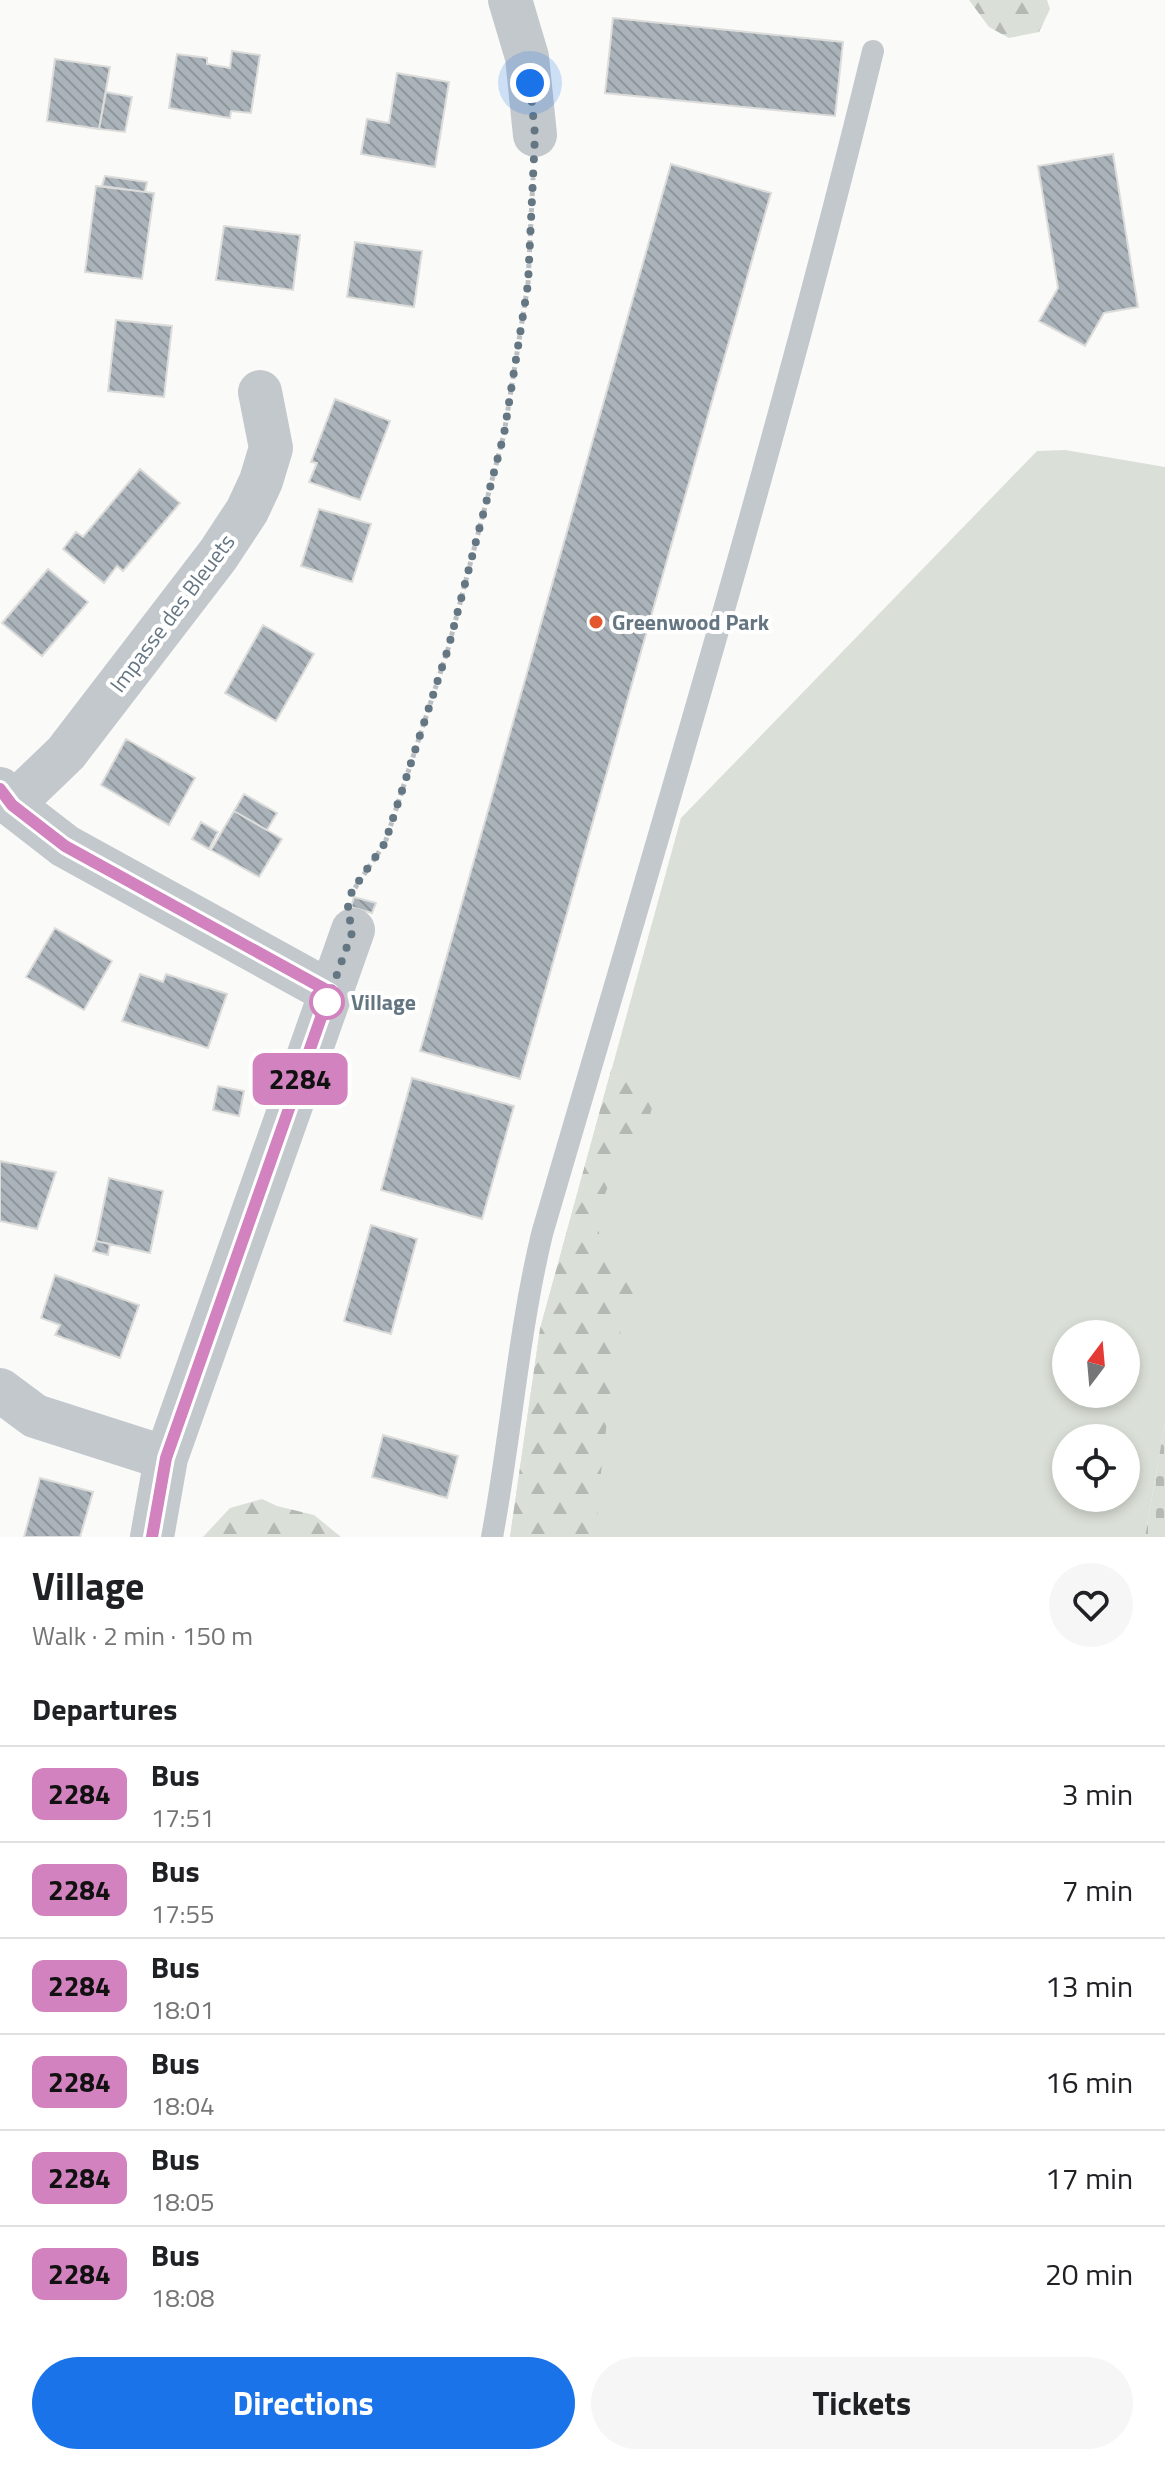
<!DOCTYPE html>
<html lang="en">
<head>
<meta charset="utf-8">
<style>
	body { margin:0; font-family:"Titillium Web",sans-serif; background:#f6f6f6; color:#202124; height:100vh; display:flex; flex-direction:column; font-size:30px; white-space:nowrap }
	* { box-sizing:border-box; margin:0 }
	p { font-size:26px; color:#757577 }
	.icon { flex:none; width:44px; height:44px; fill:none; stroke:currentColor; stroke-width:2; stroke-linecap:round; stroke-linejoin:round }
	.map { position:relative; height:1537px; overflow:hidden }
	.sheet { display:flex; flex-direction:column; background:#fff; flex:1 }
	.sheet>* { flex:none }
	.badge { padding:0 16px; border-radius:12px; font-size:28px; line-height:52px }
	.needle { width:52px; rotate:16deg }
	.tools { position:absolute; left:1052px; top:1320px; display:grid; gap:16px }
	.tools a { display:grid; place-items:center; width:88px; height:88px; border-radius:50%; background:#fff; box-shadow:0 4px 12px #0003; font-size:40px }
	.you { position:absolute; width:40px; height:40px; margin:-20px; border:6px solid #fff; border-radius:50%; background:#1a73e8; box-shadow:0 0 0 12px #1a73e833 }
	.map>.badge { position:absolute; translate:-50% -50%; box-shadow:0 0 0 4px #fff }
	h2 { padding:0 32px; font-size:30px; line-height:72px }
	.round { display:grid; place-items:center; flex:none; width:84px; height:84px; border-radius:42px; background:#f6f6f6 }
	.head { display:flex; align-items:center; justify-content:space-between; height:136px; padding:0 32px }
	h1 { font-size:38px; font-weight:700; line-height:60px }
	.primary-button { display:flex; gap:16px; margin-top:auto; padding:16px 32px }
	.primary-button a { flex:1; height:92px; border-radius:48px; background:#1a73e8; color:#fff; font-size:32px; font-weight:700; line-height:92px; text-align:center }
	.primary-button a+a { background:#f6f6f6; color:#202124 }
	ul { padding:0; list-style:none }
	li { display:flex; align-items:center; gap:24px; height:96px; padding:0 32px; border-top:2px solid #e0e0e0 }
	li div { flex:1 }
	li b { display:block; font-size:30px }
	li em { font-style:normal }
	li .badge { min-width:88px; font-weight:700; text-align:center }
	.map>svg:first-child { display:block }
</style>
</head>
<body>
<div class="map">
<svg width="1165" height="1537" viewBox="0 0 1165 1537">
	<defs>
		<pattern id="forest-firs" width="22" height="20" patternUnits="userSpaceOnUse" patternTransform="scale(2)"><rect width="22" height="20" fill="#dadfd7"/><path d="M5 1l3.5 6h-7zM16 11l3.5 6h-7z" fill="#b4b9b4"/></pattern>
		<pattern id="cemetery-stones" width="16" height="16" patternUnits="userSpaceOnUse" patternTransform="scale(2)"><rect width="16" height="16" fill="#dadfd7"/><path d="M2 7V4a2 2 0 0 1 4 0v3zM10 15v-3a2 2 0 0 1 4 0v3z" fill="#b4b9b4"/></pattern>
		<pattern id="building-back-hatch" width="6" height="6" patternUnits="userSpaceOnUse" patternTransform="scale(2)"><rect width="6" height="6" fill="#aab3b9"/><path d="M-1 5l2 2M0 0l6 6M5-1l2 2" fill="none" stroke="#8e969c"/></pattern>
	</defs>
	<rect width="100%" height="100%" fill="#fafaf8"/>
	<!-- green -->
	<path fill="#dadfd7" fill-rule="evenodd" d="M 1065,450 L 1165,467 L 1165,1422 L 1145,1537 L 510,1537 L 540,1329 L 681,818 L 1037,451 ZM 1066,1334 L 1126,1334 L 1126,1394 L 1066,1394 ZM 1066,1438 L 1126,1438 L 1126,1498 L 1066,1498 Z"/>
	<!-- forest -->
	<path fill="url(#forest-firs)" d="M 969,0 L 1047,0 L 1050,9 L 1039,32 L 1009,38 L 989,27 Z
		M 621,1062 L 639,1071 L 654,1100 L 643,1141 L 618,1160 L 599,1210 L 599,1242 L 623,1258 L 638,1283 L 622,1323 L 610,1395 L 598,1499 L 598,1537 L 510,1537 L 540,1329 L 611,1070 Z
		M 262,1499 L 277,1506 L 314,1515 L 341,1537 L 203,1537 L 230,1508 Z"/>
	<!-- cemetery -->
	<path fill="url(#cemetery-stones)" d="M 1165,1422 L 1165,1537 L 1145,1537 Z"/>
	<!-- building -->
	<path fill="url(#building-back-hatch)" stroke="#dcdcda" stroke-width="2" d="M 613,18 L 843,42 L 835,116 L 605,93 Z
		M 232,51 L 260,55 L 251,113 L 231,111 L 230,118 L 169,108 L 177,54 L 207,58 L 207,64 L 230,68 Z
		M 55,59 L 110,67 L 99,129 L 47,121 Z
		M 397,73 L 449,82 L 435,167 L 361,154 L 367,119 L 389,123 Z
		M 106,92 L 132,97 L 125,132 L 99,129 Z
		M 1113,154 L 1138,307 L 1104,313 L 1085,346 L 1039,321 L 1058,288 L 1038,166 Z
		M 671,164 L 771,193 L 520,1079 L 420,1051 Z
		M 105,176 L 147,182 L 145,192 L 102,186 Z
		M 96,186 L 154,193 L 142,279 L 85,272 Z
		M 224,226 L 300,235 L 293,290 L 216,280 Z
		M 355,242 L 422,251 L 414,307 L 347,297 Z
		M 116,320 L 172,326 L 164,397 L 108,391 Z
		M 335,399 L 390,421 L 360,500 L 309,482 L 317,463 L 311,462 Z
		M 140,469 L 180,503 L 123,571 L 117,566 L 104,583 L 63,549 L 76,532 L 83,537 Z
		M 319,509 L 371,524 L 352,582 L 301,566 Z
		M 48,569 L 88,602 L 42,656 L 2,623 Z
		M 263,625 L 314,654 L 276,721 L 225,693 Z
		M 126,739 L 195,778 L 169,825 L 101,785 Z
		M 244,794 L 277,813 L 267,830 L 234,811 Z
		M 234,811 L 282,839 L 259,877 L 211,850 Z
		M 201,822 L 218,832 L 209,849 L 192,839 Z
		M 354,897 L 376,903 L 372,913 L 351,907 Z
		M 55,928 L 112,961 L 84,1010 L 26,977 Z
		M 140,974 L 163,982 L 166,974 L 227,994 L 208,1048 L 122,1021 Z
		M 412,1078 L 514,1106 L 482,1219 L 381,1190 Z
		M 218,1086 L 244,1091 L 239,1116 L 213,1110 Z
		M 0,1161 L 56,1172 L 37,1229 L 0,1221 Z
		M 109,1178 L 163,1191 L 150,1253 L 96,1241 Z
		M 371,1225 L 417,1239 L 391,1334 L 344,1321 Z
		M 96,1241 L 110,1244 L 108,1255 L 93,1251 Z
		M 55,1275 L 139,1305 L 120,1358 L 55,1335 L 60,1325 L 41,1318 Z
		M 383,1435 L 458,1456 L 447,1498 L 372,1477 Z
		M 40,1478 L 93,1492 L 80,1537 L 24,1537 Z"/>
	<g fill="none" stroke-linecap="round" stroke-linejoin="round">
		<!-- path -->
		<path stroke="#bbbfc2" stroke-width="5" stroke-dasharray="4 4" stroke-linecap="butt" d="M 355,888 L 385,843 L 448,649 L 504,434 L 528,284 L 533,178"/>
		<!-- lane -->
		<path stroke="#c3c8cc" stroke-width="22" d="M 492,1537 C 511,1436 518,1334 542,1234 C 657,841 776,448 873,51"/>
		<!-- street -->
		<path stroke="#c3c8cc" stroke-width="44" d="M 510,0 L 527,57 L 535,135
			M 0,789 L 12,805 L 65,846 L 330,992
			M 12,805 L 66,753 L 218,555 L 247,511 L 261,481 L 271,448 L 260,392
			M 0,1390 L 35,1416 L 166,1458
			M 152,1537 L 166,1458 L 353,930"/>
	</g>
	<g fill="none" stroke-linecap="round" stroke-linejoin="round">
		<defs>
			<path id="line" d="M 0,789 L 12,805 L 65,846 L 330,992 L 166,1458 L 152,1537"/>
		</defs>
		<!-- line casing -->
		<use href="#line" stroke="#fff" stroke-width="18"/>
		<!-- line -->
		<use href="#line" stroke="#d282be" stroke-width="12"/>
		<!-- walk -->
		<path stroke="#657683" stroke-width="8" stroke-dasharray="0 14.4" d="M 327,1002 L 353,930 L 347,911 L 352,891 L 385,843 L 448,649 L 504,434 L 528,284 L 535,135 L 530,83"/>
	</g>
	<!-- markers -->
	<circle fill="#e4572e" stroke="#fff" stroke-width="3" cx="596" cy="622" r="8"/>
	<circle fill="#fff" stroke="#d282be" stroke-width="4" cx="327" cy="1002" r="16"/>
	<g text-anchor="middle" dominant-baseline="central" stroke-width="8" stroke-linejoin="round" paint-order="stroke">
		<!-- street labels -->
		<g font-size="22" fill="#657683" stroke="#fff">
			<text transform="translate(172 613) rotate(-53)">Impasse des Bleuets</text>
		</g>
		<!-- poi labels -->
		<g font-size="22" font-weight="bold" fill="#657683" stroke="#fff" text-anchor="start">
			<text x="612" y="622">Greenwood Park</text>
		</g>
		<!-- stop labels -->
		<g font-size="22" font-weight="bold" fill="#657683" stroke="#fff" text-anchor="start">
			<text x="351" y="1002">Village</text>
		</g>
	</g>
</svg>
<div class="tools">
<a><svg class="needle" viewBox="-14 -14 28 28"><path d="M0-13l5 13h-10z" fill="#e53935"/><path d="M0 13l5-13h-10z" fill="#757577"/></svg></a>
<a><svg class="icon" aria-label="locate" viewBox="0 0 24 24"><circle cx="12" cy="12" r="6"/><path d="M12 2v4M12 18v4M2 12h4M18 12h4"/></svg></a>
</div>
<div class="you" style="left:530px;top:83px"></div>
<b class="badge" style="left:300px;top:1079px;background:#d282be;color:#111">2284</b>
</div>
<section class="sheet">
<div class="head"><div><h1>Village</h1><p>Walk · 2 min · 150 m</p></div><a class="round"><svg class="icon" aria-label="heart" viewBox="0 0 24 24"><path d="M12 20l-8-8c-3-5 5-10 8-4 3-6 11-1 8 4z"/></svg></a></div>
<h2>Departures</h2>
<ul>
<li><span class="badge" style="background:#d282be;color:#111">2284</span><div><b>Bus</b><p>17:51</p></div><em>3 min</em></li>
<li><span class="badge" style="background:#d282be;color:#111">2284</span><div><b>Bus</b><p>17:55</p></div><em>7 min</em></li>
<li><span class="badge" style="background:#d282be;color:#111">2284</span><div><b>Bus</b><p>18:01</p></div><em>13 min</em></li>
<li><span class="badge" style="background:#d282be;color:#111">2284</span><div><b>Bus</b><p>18:04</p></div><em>16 min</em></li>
<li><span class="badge" style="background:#d282be;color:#111">2284</span><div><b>Bus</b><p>18:05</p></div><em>17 min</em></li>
<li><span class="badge" style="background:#d282be;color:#111">2284</span><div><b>Bus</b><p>18:08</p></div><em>20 min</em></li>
</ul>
<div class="primary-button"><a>Directions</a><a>Tickets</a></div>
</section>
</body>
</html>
